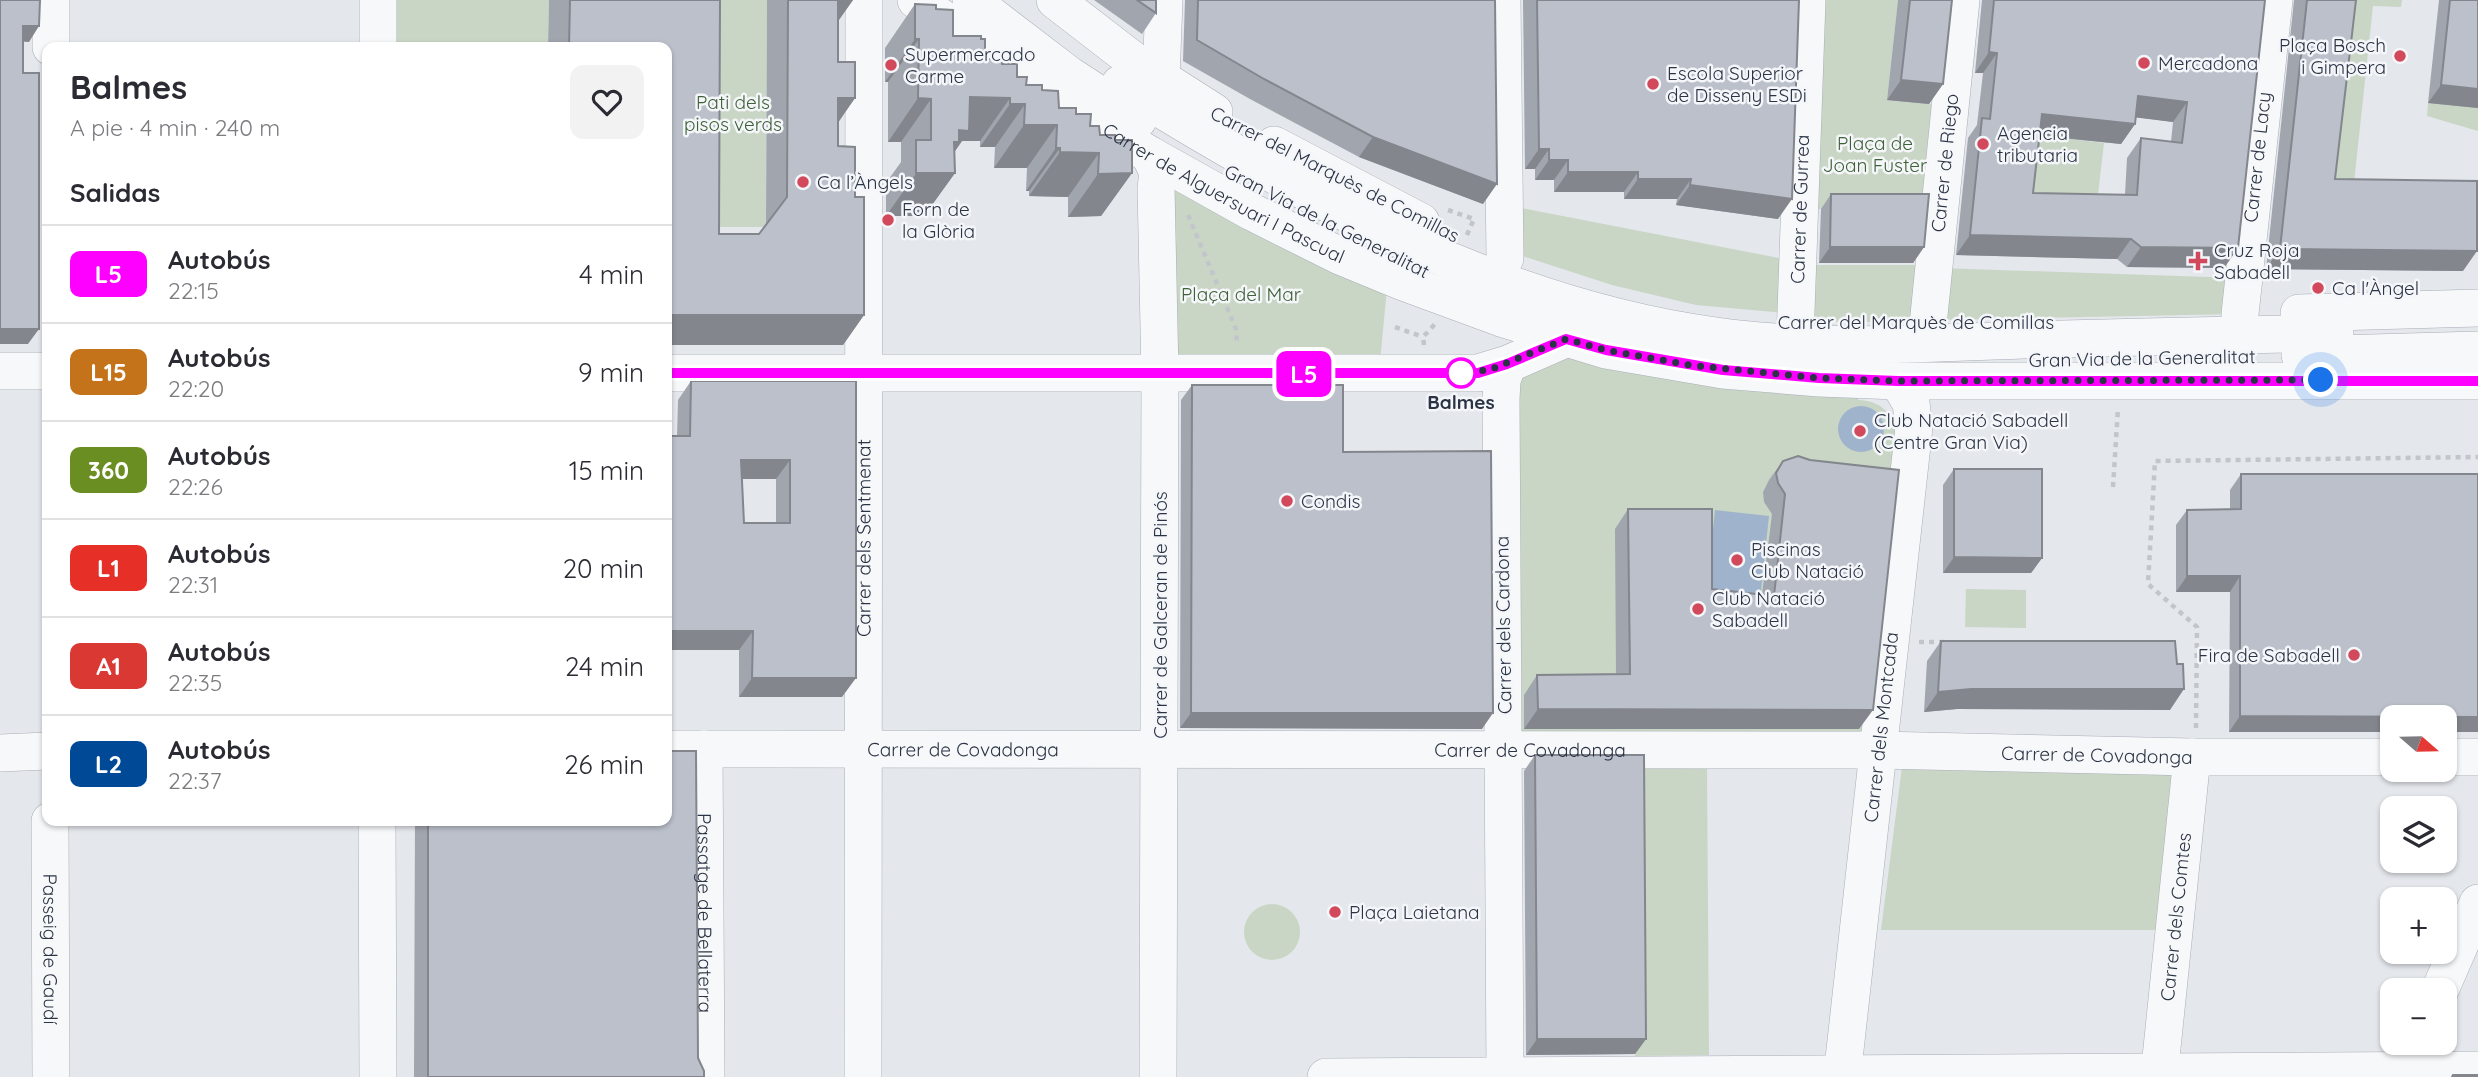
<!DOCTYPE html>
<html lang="es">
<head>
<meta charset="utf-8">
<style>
	body { margin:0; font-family:Quicksand,sans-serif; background:#f2f2f3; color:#2b2b33; height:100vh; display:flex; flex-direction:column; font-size:26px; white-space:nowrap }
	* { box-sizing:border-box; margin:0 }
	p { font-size:23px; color:#7c7c81 }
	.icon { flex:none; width:38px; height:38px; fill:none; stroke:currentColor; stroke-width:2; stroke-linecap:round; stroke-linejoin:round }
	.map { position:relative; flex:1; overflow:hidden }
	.sheet { position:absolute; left:42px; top:42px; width:630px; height:784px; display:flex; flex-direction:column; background:#fff; border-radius:14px; box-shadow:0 2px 5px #0004 }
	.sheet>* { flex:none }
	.badge { padding:0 14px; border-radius:10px; font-size:24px; line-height:46px }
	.needle { width:46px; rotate:110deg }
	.tools { position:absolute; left:2380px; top:705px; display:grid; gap:14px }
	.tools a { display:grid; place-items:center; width:77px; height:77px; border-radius:14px; background:#fff; box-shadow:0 2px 5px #0004; font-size:35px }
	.you { position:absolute; width:35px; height:35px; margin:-18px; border:5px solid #fff; border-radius:50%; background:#1a73e8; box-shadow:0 0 0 10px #1a73e833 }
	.map>.badge { position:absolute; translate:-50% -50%; box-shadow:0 0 0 4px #fff }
	h2 { padding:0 28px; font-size:26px; line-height:63px }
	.round { display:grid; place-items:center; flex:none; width:74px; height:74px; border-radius:14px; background:#f2f2f3 }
	.summary { display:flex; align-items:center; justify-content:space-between; height:119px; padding:0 28px }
	h1 { font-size:33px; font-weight:700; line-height:52px }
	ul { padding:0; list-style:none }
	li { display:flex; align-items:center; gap:21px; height:98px; padding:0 28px; border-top:2px solid #e1e1e2 }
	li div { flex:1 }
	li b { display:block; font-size:26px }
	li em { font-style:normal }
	li .badge { min-width:77px; font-weight:700; text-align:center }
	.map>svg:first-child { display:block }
</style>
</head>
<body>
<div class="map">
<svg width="2478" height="1077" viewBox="0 0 2478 1077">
	<rect width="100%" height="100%" fill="#e4e7ec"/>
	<!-- green -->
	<path fill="#c9d6c5" d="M 397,0 L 549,0 L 548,47 L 397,47 Z
		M 699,0 L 767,0 L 766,227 L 699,227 Z
		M 1821,0 L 1898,0 L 1887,100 L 1939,105 L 1927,210 L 1817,209 Z
		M 2345,0 L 2402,0 L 2401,7 L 2373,6 L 2353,192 L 2322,190 Z
		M 2428,103 L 2478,107 L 2478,131 L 2427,116 Z
		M 2028,134 L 2104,143 L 2097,203 L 2005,200 Z
		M 1173,180 L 1387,288 L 1380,362 L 1188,366 L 1171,346 Z
		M 1516,207 L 1789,260 L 1787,313 L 1696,305 L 1612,285 L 1513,253 Z
		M 1802,265 L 1930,265 L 1924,323 L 1800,321 Z
		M 1939,268 L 2238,278 L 2240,314 L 1935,320 Z
		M 1565,339 L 1859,382 L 1858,400 C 1880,400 1895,414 1895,436 L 1863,731 L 1522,732 L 1519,400 L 1521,362 Z
		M 1966,589 L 2026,590 L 2026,628 L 1965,627 Z
		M 1902,767 L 2174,768 L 2157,930 L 1881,930 Z
		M 1633,768 L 1707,768 L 1709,1055 L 1635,1056 Z
		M1244 932a28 28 0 1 1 56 0a28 28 0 1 1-56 0Z"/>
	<!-- water -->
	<path fill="#9fb4cc" d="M1838 429a23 23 0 1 1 46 0a23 23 0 1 1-46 0Z
		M 1715,510 L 1769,516 L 1759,610 L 1705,604 Z"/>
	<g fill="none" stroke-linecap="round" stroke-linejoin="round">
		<defs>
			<g id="minor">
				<path d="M 378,0 L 378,47"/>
				<path id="s1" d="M 916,0 L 1050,94 L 1150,155 L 1252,212 L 1340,256 L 1403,282 L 1501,318 L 1606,350 L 1723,370 L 1819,378 L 1898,381 L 2478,381"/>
				<path d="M 971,0 L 1069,75 L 1138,120"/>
				<path d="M 1055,0 L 1134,61 L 1214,112"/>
				<path d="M 1502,0 L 1505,258"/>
				<path d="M 51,47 L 51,0"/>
				<path d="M 1161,79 L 1164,0"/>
				<path d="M 1120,84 C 1302,197 1501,307 1716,336 C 1817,350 1920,344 2022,340 C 2126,337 2231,335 2335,333"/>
				<path d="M 1274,145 L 1421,222"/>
				<path d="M 1150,155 L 1158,173 L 1156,188 L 1160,374 L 1158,1077"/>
				<path d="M 2299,313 L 2478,308"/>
				<path id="s2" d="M 2240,314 L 2274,0"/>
				<path id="s3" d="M 1928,325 L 1961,0"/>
				<path d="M 2300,355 L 2478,350"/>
				<path id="s4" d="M 1794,368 L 1807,0"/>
				<path d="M 0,371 L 47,371"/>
				<path d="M 667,373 L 1478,373 L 1508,364 L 1565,339"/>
				<path id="s5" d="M 667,749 L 1878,750 L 2192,757 L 2392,757"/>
				<path id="s6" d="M 704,749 L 706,1077"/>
				<path d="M 0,753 L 47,751"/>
				<path d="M 2445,757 L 2478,757"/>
				<path id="s7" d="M 50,821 L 51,1077"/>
				<path d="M 377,821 L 378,1077"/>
				<path d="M 2440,990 L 2478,903"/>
				<path id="s8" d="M 863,1077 L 864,0"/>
				<path d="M 1326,1077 L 2478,1070"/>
				<path d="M 1505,1077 L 1501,399 L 1502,380 L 1508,364"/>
				<path id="s9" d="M 1842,1077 L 1914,427 L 1911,403 L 1898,381"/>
				<path id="s10" d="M 2159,1077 L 2192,757"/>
			</g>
		</defs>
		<!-- minor casing -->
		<use href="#minor" stroke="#a9aeb7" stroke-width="38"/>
		<!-- path -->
		<path stroke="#c2c5cb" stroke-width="4.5" stroke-dasharray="5 5" stroke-linecap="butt" d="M 1448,210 L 1474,219 L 1466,237
			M 1188,215 L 1236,329 L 1237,344
			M 1395,327 L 1423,337
			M 1424,345 L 1423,337 L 1435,324
			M 2113,487 L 2118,408
			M 1919,642 L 1945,642
			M 2196,728 L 2197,627 L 2148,584 L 2155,461 L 2478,457"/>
		<!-- minor -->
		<use href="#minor" stroke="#f7f8fa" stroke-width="37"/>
	</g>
	<!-- wall -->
	<path fill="#a1a5ae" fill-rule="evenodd" d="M 549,0 L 720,0 L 719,234 L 759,234 L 766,225 L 767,0 L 853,0 L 838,21 L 838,62 L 855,98 L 838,123 L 838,146 L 855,197 L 864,315 L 843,345 L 667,345 L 667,47 L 548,47 Z
		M 1094,0 L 1156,0 L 1156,13 L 1142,34 Z
		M 1185,0 L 1495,0 L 1483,204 L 1359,157 L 1250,99 L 1183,61 Z
		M 1523,0 L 1799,0 L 1778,219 L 1676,205 L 1677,199 L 1624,199 L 1624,192 L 1554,192 L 1554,180 L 1535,180 L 1535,169 L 1525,169 Z
		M 1898,0 L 1952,0 L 1943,84 L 1929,104 L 1887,100 Z
		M 1982,0 L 2265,0 L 2238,248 L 2224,268 L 2127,267 L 2117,259 L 1956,255 L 1968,138 L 1977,125 L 1983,73 L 1975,73 ZM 2136,117 L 2173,122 L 2171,142 L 2141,138 L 2127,158 L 2125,195 L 2033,193 L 2039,136 L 2121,144 L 2135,124 Z
		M 2294,0 L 2356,0 L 2335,179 L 2463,271 L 2266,269 Z
		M 2439,0 L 2478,0 L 2478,108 L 2428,103 Z
		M 915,4 L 936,9 L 953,36 L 985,59 L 1002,64 L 1026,85 L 1042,90 L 1059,108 L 1076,114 L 1100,135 L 1115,140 L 1132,173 L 1101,216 L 1068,217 L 1068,197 L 1029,196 L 1029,191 L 1026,191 L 1027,168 L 994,168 L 995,147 L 980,147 L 980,141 L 962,141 L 954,152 L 955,173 L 924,216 L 886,216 L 886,183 L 901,162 L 901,142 L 888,142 L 888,82 L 885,82 L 885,48 Z
		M 1831,194 L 1924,247 L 1913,263 L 1819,263 L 1821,209 Z
		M 691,381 L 856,381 L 842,697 L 739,697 L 739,650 L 677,436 L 678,400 ZM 742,479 L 776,479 L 776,523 L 744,523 Z
		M 1192,385 L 1343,452 L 1482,729 L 1180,728 L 1181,400 Z
		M 1783,461 L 1859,729 L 1524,729 L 1524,695 L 1537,675 L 1616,675 L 1615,529 L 1628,509 L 1712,589 L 1762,595 L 1772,514 L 1764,502 L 1763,492 L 1769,480 Z
		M 1954,469 L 2042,558 L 2031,573 L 1943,573 L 1943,485 Z
		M 2241,474 L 2392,718 L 2392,732 L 2229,732 L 2230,592 L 2176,592 L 2176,525 L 2187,510 L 2230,509 L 2230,490 Z
		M 1941,641 L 2177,664 L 2170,710 L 1957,709 L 1924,712 L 1927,661 Z
		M 1535,755 L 1646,1039 L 1635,1054 L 1526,1055 L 1524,771 Z
		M 415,821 L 667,821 L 698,1058 L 704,1077 L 414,1077 Z"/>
	<!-- shaded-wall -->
	<path fill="#83868d" d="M 836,0 L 853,0 L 834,27 Z
		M 23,26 L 39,26 L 29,42 L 12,41 Z
		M 915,39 L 919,39 L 888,82 L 885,82 Z
		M 1989,52 L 1997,53 L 1983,73 L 1975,73 Z
		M 1901,80 L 1943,84 L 1929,104 L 1887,100 Z
		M 2441,85 L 2478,89 L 2478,108 L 2428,103 Z
		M 2138,96 L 2187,102 L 2173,122 L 2124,116 Z
		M 970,97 L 1010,98 L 980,141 L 962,141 L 940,173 L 955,173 L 924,216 L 886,216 Z
		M 838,98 L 855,98 L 834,128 Z
		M 918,98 L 931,99 L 901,142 L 888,142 Z
		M 1010,104 L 1025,104 L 995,147 L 980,147 Z
		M 2042,114 L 2135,124 L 2121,144 L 2028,134 Z
		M 1024,125 L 1057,125 L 1027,168 L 994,168 Z
		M 1373,137 L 1497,184 L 1483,204 L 1359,157 Z
		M 1056,148 L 1060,148 L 1029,191 L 1026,191 Z
		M 1539,149 L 1549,149 L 1535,169 L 1525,169 Z
		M 1060,152 L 1099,153 L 1068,197 L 1029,196 Z
		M 1549,160 L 1568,160 L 1554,180 L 1535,180 Z
		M 1568,172 L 1638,172 L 1624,192 L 1554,192 Z
		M 1132,173 L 1101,216 L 1068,217 L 1098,174 Z
		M 1638,179 L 1691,179 L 1677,199 L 1624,199 Z
		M 1690,185 L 1792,199 L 1778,219 L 1676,205 Z
		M 1970,235 L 2131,239 L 2117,259 L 1956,255 Z
		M 1830,247 L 1924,247 L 1913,263 L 1819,263 Z
		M 2141,247 L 2238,248 L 2224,268 L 2127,267 Z
		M 2280,249 L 2477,251 L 2463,271 L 2266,269 Z
		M 667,315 L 864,315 L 843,345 L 667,345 Z
		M 0,329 L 39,329 L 28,344 L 0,344 Z
		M 741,460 L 790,460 L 776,479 L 728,479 Z
		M 1954,557 L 2042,558 L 2031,573 L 1943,573 Z
		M 2187,576 L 2240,576 L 2230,592 L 2176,592 Z
		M 667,631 L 753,631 L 739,650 L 667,650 Z
		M 752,678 L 856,678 L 842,697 L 739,697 Z
		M 1971,689 L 2184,689 L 2170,710 L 1957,709 L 1924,712 L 1938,692 Z
		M 1538,709 L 1873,710 L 1859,729 L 1524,729 Z
		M 1191,713 L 1493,713 L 1482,729 L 1180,728 Z
		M 2240,716 L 2478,717 L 2478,732 L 2445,732 L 2445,718 L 2392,718 L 2392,732 L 2229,732 Z
		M 1537,1039 L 1646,1039 L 1635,1054 L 1526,1055 Z"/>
	<!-- building -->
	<path fill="#bbc0ca" stroke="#83868d" stroke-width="2" fill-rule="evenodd" d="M 0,0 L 40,0 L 39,26 L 23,26 L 23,73 L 39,73 L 39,329 L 0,329 Z
		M 570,0 L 720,0 L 719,234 L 759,234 L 787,197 L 788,0 L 838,0 L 838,62 L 855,62 L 855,98 L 838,98 L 838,146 L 855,147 L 855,197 L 864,197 L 864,315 L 667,315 L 667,47 L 569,47 Z
		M 1137,0 L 1156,0 L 1156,13 Z
		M 1198,0 L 1495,0 L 1497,184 L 1373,137 L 1264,79 L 1197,40 Z
		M 1537,0 L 1799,0 L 1792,199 L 1690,185 L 1691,179 L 1638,179 L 1638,172 L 1568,172 L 1568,160 L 1549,160 L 1549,149 L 1539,149 Z
		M 1910,0 L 1952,0 L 1943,84 L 1901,80 Z
		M 1994,0 L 2265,0 L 2238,248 L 2141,247 L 2131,239 L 1970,235 L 1982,118 L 1990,119 L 1997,53 L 1989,52 ZM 2138,96 L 2187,102 L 2182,143 L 2141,138 L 2137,195 L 2033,193 L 2042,114 L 2135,124 Z
		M 2307,0 L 2356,0 L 2335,179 L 2477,181 L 2477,251 L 2280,249 Z
		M 2450,0 L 2478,0 L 2478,89 L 2441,85 Z
		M 915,4 L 936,5 L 936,9 L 953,10 L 953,36 L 981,36 L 981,39 L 985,39 L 985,59 L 1002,59 L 1002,64 L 1017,64 L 1017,77 L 1027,77 L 1026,85 L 1042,85 L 1042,90 L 1058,91 L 1059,108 L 1076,108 L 1076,114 L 1091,114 L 1090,126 L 1099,126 L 1100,135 L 1115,135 L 1115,140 L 1132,140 L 1132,173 L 1098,174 L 1099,153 L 1060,152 L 1060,148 L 1056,148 L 1057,125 L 1024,125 L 1025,104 L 1010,104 L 1010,98 L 970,97 L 969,131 L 959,130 L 959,142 L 954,142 L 955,173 L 916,173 L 916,140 L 931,140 L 931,99 L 918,98 L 919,39 L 915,39 Z
		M 1831,194 L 1929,194 L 1924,247 L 1830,247 Z
		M 691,381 L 856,381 L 856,678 L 752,678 L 753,631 L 667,631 L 667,436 L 690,436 ZM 741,460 L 790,460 L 790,523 L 744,523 Z
		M 1192,385 L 1343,385 L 1343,452 L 1491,451 L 1493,713 L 1191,713 Z
		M 1798,456 L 1810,460 L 1899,470 L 1873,710 L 1538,709 L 1537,675 L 1630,674 L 1628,509 L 1712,509 L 1712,589 L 1774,596 L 1785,494 L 1778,483 L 1776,473 L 1783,461 Z
		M 1954,469 L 2042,469 L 2042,558 L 1954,557 Z
		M 2241,474 L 2478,474 L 2478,717 L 2240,716 L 2240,576 L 2187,576 L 2187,510 L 2241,509 Z
		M 1941,641 L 2175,641 L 2177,664 L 2183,664 L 2184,689 L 1971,689 L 1938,692 Z
		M 667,751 L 696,751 L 698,1058 L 704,1071 L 704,1077 L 428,1077 L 428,821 L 667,821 Z
		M 1535,755 L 1644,755 L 1646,1039 L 1537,1039 Z
		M 2453,1075 L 2478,1075 L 2478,1077 L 2452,1077 Z"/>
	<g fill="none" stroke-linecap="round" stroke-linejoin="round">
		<defs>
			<path id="line" d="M 667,373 L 1478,373 L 1507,364 L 1566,339 L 1606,350 L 1723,370 L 1819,378 L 1898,381 L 2478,381"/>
		</defs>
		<!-- line casing -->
		<use href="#line" stroke="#fff" stroke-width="16"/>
		<!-- line -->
		<use href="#line" stroke="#fe00ff" stroke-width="10"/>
		<!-- walk -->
		<path stroke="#2b3445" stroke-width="7" stroke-dasharray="0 12.6" d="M 1461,373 L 1453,373 L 1489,370 L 1566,339 L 1606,350 L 1689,365 L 1819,378 L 1898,381 L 2321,380"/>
	</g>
	<!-- markers -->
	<g fill="#d1495b" stroke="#f4f6f9" stroke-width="2.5">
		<circle cx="2400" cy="56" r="7"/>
		<circle cx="2144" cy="63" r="7"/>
		<circle cx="891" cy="65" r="7"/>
		<circle cx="1653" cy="84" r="7"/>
		<circle cx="1983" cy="144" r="7"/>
		<circle cx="803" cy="182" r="7"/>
		<circle cx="888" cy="220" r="7"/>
		<path d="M2194.5 250.5h7v7h7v7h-7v7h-7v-7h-7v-7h7z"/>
		<circle cx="2318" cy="288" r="7"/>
		<circle cx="1860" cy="431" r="7"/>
		<circle cx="1287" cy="501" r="7"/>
		<circle cx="1737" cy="560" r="7"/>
		<circle cx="1698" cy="609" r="7"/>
		<circle cx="2354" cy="655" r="7"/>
		<circle cx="1335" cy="912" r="7"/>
	</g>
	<circle fill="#fff" stroke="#fe00ff" stroke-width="3.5" cx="1461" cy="373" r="14"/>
	<g text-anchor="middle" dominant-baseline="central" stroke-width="5" stroke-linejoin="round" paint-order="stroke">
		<!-- poi labels -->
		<g font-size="19" fill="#2b3445" stroke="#f4f6f9" text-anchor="start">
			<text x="2386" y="45" text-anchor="end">Plaça Bosch<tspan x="2386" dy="22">i Gimpera</tspan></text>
			<text x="905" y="54">Supermercado<tspan x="905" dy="22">Carme</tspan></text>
			<text x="2158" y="63">Mercadona</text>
			<text x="1667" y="73">Escola Superior<tspan x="1667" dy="22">de Disseny ESDi</tspan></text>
			<text x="1997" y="133">Agencia<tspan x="1997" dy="22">tributaria</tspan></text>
			<text x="817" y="182">Ca l’Àngels</text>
			<text x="902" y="209">Forn de<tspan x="902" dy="22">la Glòria</tspan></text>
			<text x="2214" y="250">Cruz Roja<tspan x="2214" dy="22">Sabadell</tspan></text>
			<text x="2332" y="288">Ca l'Àngel</text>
			<text x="1874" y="420">Club Natació Sabadell<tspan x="1874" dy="22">(Centre Gran Via)</tspan></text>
			<text x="1301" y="501">Condis</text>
			<text x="1751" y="549">Piscinas<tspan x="1751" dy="22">Club Natació</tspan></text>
			<text x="1712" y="598">Club Natació<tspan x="1712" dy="22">Sabadell</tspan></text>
			<text x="2340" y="655" text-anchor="end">Fira de Sabadell</text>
			<text x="1349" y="912">Plaça Laietana</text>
		</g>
		<!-- park labels -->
		<g font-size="19" fill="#3f6138" stroke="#f4f6f9">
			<text x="733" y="102">Pati dels<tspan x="733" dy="22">pisos verds</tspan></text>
			<text x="1875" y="143">Plaça de<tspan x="1875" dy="22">Joan Fuster</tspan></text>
			<text x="1241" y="294">Plaça del Mar</text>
		</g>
		<!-- street labels -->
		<g font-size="19" fill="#2b3445" stroke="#f4f6f9">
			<text stroke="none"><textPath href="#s2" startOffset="158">Carrer de Lacy</textPath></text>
			<text stroke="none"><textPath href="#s3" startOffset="163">Carrer de Riego</textPath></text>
			<text transform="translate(1335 174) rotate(27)">Carrer del Marquès de Comillas</text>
			<text stroke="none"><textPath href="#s1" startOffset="364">Carrer de Alguersuari I Pascual</textPath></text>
			<text stroke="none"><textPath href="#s4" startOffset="159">Carrer de Gurrea</textPath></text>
			<text transform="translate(1327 221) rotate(27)">Gran Via de la Generalitat</text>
			<text x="1916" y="322">Carrer del Marquès de Comillas</text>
			<text transform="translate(2142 358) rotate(-1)">Gran Via de la Generalitat</text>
			<text stroke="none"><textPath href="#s8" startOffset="539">Carrer dels Sentmenat</textPath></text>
			<text transform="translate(1160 615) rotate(-90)">Carrer de Galceran de Pinós</text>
			<text transform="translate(1503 625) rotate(-91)">Carrer dels Cardona</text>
			<text stroke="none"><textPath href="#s9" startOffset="352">Carrer dels Montcada</textPath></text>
			<text stroke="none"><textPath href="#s5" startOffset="296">Carrer de Covadonga</textPath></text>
			<text stroke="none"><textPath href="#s5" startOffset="863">Carrer de Covadonga</textPath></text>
			<text stroke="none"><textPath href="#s5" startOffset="1430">Carrer de Covadonga</textPath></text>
			<text stroke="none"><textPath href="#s6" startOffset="164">Passatge de Bellaterra</textPath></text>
			<text stroke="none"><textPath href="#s10" startOffset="161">Carrer dels Comtes</textPath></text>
			<text stroke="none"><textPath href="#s7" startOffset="128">Passeig de Gaudí</textPath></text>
		</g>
		<!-- stop labels -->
		<g font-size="19" font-weight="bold" fill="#2b3445" stroke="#f4f6f9">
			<text x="1461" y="402">Balmes</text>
		</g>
	</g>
</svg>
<div class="tools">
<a><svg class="needle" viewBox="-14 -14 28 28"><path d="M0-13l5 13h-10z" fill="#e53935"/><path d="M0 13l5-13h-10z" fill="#7c7c81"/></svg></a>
<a><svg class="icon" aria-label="layers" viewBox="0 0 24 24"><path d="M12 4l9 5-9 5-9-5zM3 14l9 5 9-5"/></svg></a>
<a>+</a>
<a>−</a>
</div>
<div class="you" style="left:2321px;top:380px"></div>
<b class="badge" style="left:1304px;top:374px;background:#fe00ff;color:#fff">L5</b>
<section class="sheet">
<div class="summary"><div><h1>Balmes</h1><p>A pie · 4 min · 240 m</p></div><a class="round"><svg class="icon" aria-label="heart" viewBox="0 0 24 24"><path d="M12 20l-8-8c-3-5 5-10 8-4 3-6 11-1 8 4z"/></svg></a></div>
<h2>Salidas</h2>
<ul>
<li><span class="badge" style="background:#fe00ff;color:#fff">L5</span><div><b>Autobús</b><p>22:15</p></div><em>4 min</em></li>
<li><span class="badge" style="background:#c4731a;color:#fff">L15</span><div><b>Autobús</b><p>22:20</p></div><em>9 min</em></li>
<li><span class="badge" style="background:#6b8e23;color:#fff">360</span><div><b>Autobús</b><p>22:26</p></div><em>15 min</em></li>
<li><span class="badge" style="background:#e63027;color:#fff">L1</span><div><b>Autobús</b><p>22:31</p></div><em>20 min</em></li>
<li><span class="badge" style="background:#da3832;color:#fff">A1</span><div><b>Autobús</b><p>22:35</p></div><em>24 min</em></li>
<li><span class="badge" style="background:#004996;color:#fff">L2</span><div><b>Autobús</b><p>22:37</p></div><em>26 min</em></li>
</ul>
</section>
</div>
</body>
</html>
